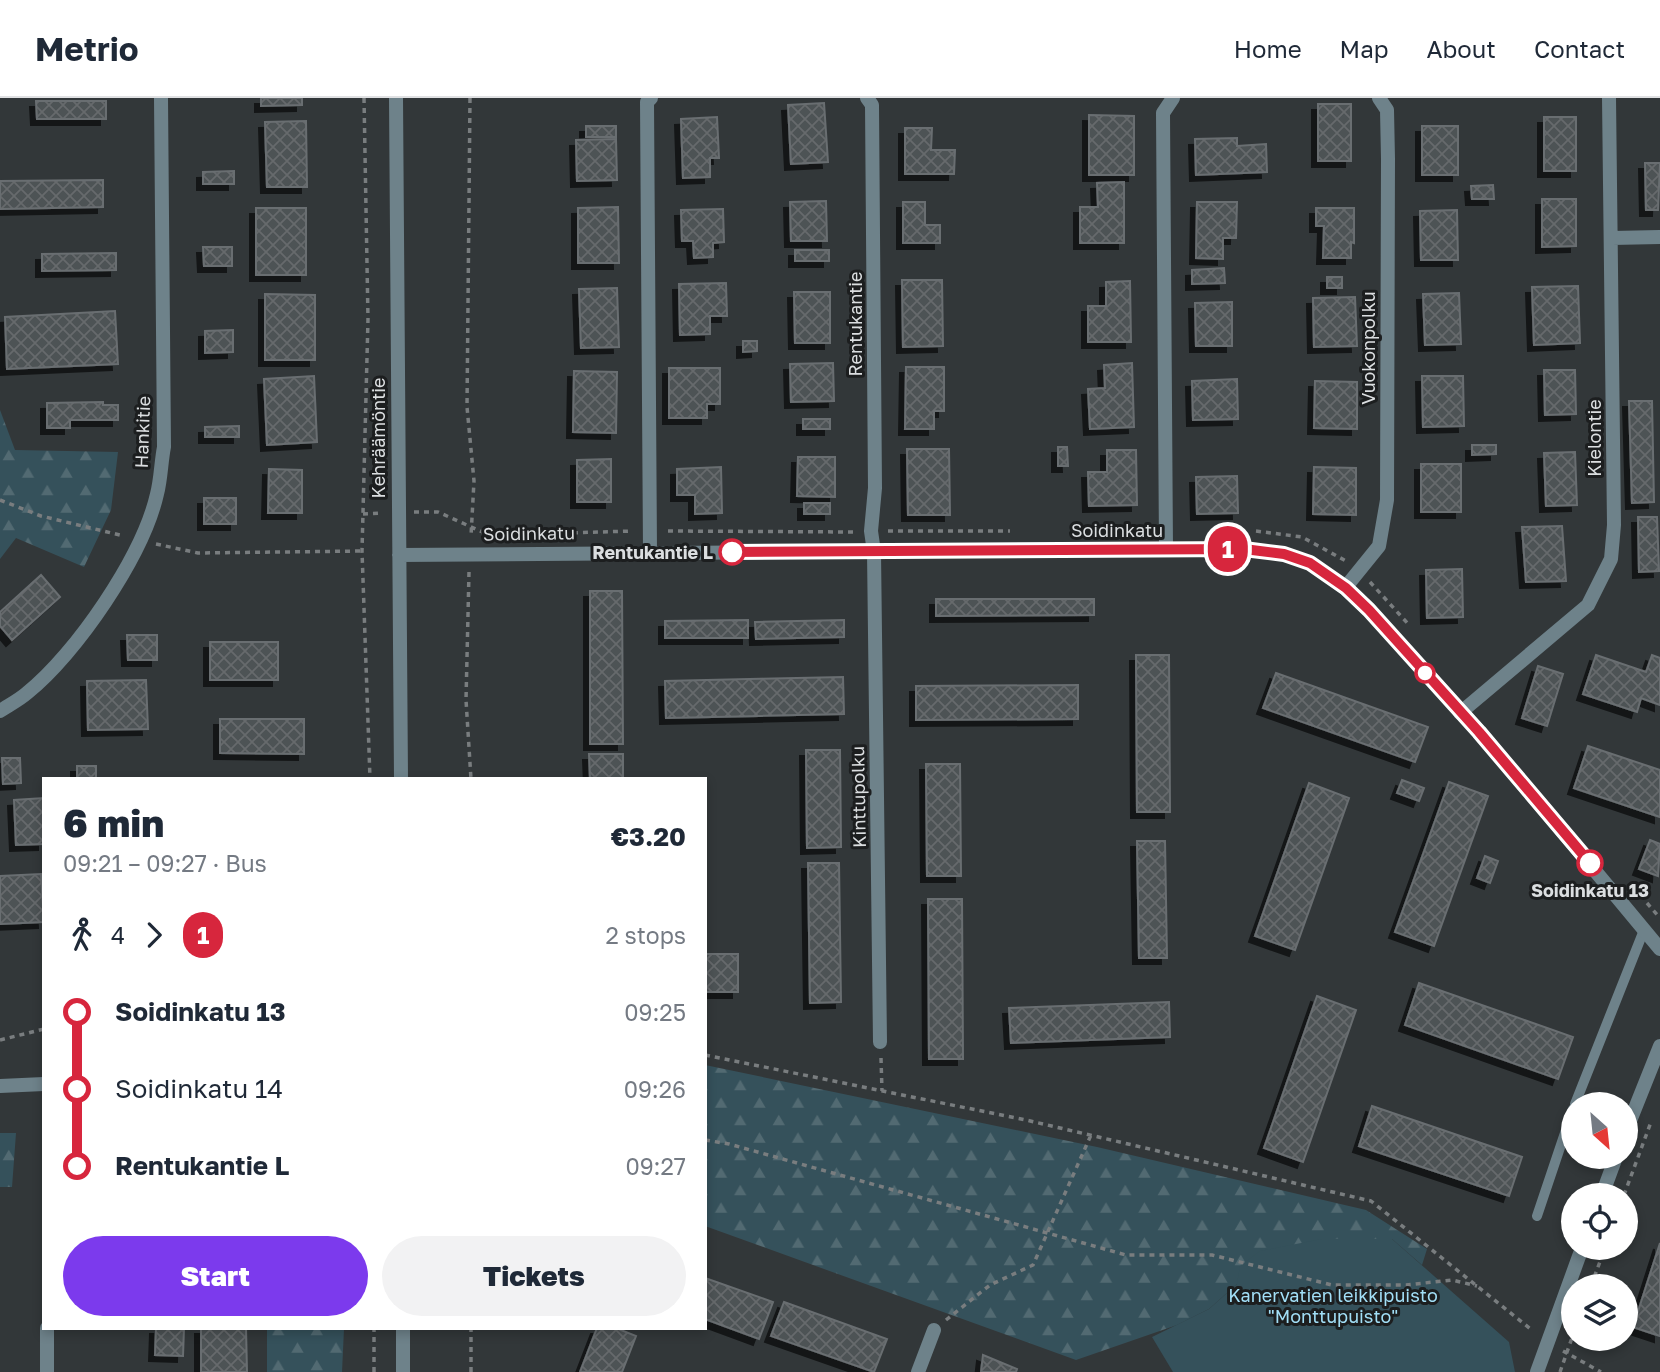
<!DOCTYPE html>
<html lang="en">
<head>
<meta charset="utf-8">
<style>
	body { margin:0; font-family:"Golos Text",sans-serif; background:#f2f2f3; color:#1f2937; height:100vh; display:flex; flex-direction:column; font-size:26px; white-space:nowrap }
	* { box-sizing:border-box; margin:0 }
	p { font-size:23px; color:#747a83 }
	.icon { flex:none; width:38px; height:38px; fill:none; stroke:currentColor; stroke-width:2; stroke-linecap:round; stroke-linejoin:round }
	.map { position:relative; flex:1; overflow:hidden }
	.panel { position:absolute; left:42px; top:679px; width:665px; height:553px; display:flex; flex-direction:column; background:#fff; border-radius:0px; box-shadow:0 4px 10px #0003 }
	.panel>* { flex:none }
	.badge { padding:0 14px; border-radius:23px; font-size:24px; line-height:46px }
	.needle { width:46px; rotate:153deg }
	.buttons { position:absolute; left:1561px; top:994px; display:grid; gap:14px }
	.buttons a { display:grid; place-items:center; width:77px; height:77px; border-radius:50%; background:#fff; box-shadow:0 4px 10px #0003; font-size:35px }
	.map>.badge { position:absolute; translate:-50% -50%; box-shadow:0 0 0 4px #fff }
	.legs { display:flex; align-items:center; gap:10px; height:77px; padding:0 21px; font-size:23px }
	.legs p { margin-inline-start:auto }
	.overview { display:flex; align-items:center; justify-content:space-between; height:119px; padding:0 21px }
	h1 { font-size:38px; font-weight:800; line-height:52px }
	.action { display:flex; gap:14px; margin-top:auto; padding:14px 21px }
	.action a { flex:1; height:80px; border-radius:42px; background:#7c3aed; color:#fff; font-size:28px; font-weight:800; line-height:80px; text-align:center }
	.action a+a { background:#f2f2f3; color:#1f2937 }
	ul { padding:0 21px; list-style:none }
	li { display:flex; align-items:center; gap:24px; height:77px; font-size:26px }
	li i { display:grid; place-items:center; width:10px; height:100%; margin:0 9px; background:currentColor }
	li i::after { content:''; width:18px; height:18px; margin:-9px; border:5px solid; border-radius:50%; background:#fff }
	li p { margin-inline-start:auto }
	li:first-child i { background:linear-gradient(#0000 50%,currentColor 0) }
	li:last-child i { background:linear-gradient(currentColor 50%,#0000 0) }
	header { display:flex; align-items:center; gap:42px; box-sizing:border-box; height:98px; padding:0 35px; background:#fff; border-bottom:2px solid #e0e1e3 }
	header strong { font-size:33px }
	nav { display:flex; gap:38px; margin-inline-start:auto; font-size:24px }
	.map>svg:first-child { display:block }
</style>
</head>
<body>
<header>
<strong>Metrio</strong>
<nav><a>Home</a><a>Map</a><a>About</a><a>Contact</a></nav>
</header>
<div class="map">
<svg width="1660" height="1274" viewBox="0 0 1660 1274">
	<defs>
		<pattern id="forest-firs" width="22" height="20" patternUnits="userSpaceOnUse" patternTransform="scale(1.75)"><rect width="22" height="20" fill="#35515b"/><path d="M5 1l3.5 6h-7zM16 11l3.5 6h-7z" fill="#526a72"/></pattern>
		<pattern id="building-cross-hatch" width="8" height="8" patternUnits="userSpaceOnUse" patternTransform="scale(1.75)"><rect width="8" height="8" fill="#4d5254"/><path d="M0 0l8 8M0 8l8-8" fill="none" stroke="#666a6c"/></pattern>
		<filter id="shadow"><feDropShadow dx="-6" dy="6" stdDeviation="0" flood-color="#0009"/></filter>
	</defs>
	<rect width="100%" height="100%" fill="#323739"/>
	<!-- forest -->
	<path fill="url(#forest-firs)" d="M 0,312 L 15,352 L 118,354 L 111,412 L 84,469 L 16,440 L 0,461 Z
		M 705,967 L 1097,1049 L 1366,1112 L 1427,1151 L 1422,1167 L 1392,1141 L 1237,1186 L 1209,1211 L 1177,1227 L 1076,1262 L 705,1128 Z
		M 0,1035 L 16,1035 L 12,1089 L 0,1089 Z
		M 267,1230 L 344,1230 L 342,1274 L 267,1274 Z"/>
	<!-- park -->
	<path fill="#35515b" d="M 1322,1141 L 1392,1141 L 1509,1244 L 1515,1274 L 1173,1274 L 1152,1239 L 1209,1211 L 1237,1186 L 1240,1168 L 1260,1153 Z"/>
	<!-- building -->
	<path fill="url(#building-cross-hatch)" stroke="#696e71" stroke-width="2" filter="url(#shadow)" d="M 261,0 L 302,0 L 302,7 L 261,8 Z
		M 36,3 L 106,3 L 106,21 L 37,21 Z
		M 824,5 L 828,64 L 791,66 L 788,7 Z
		M 1318,6 L 1351,6 L 1351,63 L 1318,63 Z
		M 1089,17 L 1134,18 L 1134,77 L 1089,77 Z
		M 717,19 L 719,60 L 710,60 L 710,79 L 683,80 L 681,21 Z
		M 1544,19 L 1576,19 L 1576,73 L 1544,73 Z
		M 306,23 L 307,89 L 267,89 L 265,24 Z
		M 586,28 L 616,28 L 616,39 L 586,39 Z
		M 1422,28 L 1458,28 L 1458,77 L 1422,77 Z
		M 905,30 L 932,30 L 931,52 L 955,52 L 954,76 L 905,76 Z
		M 1237,40 L 1237,48 L 1266,46 L 1267,74 L 1196,77 L 1195,41 Z
		M 616,41 L 617,82 L 577,83 L 576,42 Z
		M 1645,65 L 1660,65 L 1658,112 L 1646,112 Z
		M 234,73 L 234,86 L 203,86 L 203,74 Z
		M 103,82 L 103,109 L 0,111 L 0,83 Z
		M 1124,84 L 1124,145 L 1080,145 L 1080,109 L 1098,109 L 1097,85 Z
		M 1493,87 L 1494,101 L 1472,101 L 1471,88 Z
		M 1542,101 L 1576,101 L 1576,148 L 1542,149 Z
		M 826,103 L 827,143 L 791,143 L 790,104 Z
		M 903,104 L 925,104 L 925,127 L 940,127 L 940,145 L 903,145 Z
		M 1197,104 L 1237,104 L 1236,140 L 1223,140 L 1223,161 L 1196,160 Z
		M 618,109 L 619,165 L 578,165 L 578,110 Z
		M 256,110 L 306,110 L 306,177 L 256,177 Z
		M 1316,110 L 1354,110 L 1354,145 L 1351,144 L 1351,160 L 1323,160 L 1324,128 L 1316,128 Z
		M 723,111 L 724,144 L 713,145 L 713,159 L 694,160 L 693,143 L 682,143 L 681,112 Z
		M 1457,112 L 1458,162 L 1421,162 L 1420,113 Z
		M 203,149 L 232,149 L 232,168 L 204,168 Z
		M 795,152 L 829,152 L 829,163 L 795,163 Z
		M 116,155 L 116,172 L 42,173 L 42,156 Z
		M 1224,170 L 1225,185 L 1192,186 L 1192,172 Z
		M 1327,179 L 1342,179 L 1342,190 L 1327,190 Z
		M 902,182 L 942,182 L 943,248 L 903,249 Z
		M 1130,183 L 1131,244 L 1088,244 L 1088,208 L 1106,208 L 1106,184 Z
		M 726,185 L 727,218 L 710,218 L 710,236 L 680,237 L 679,186 Z
		M 1578,188 L 1580,245 L 1534,247 L 1532,189 Z
		M 617,190 L 619,249 L 581,250 L 579,191 Z
		M 794,194 L 830,194 L 830,245 L 795,245 Z
		M 1459,195 L 1461,246 L 1425,247 L 1423,196 Z
		M 265,196 L 315,197 L 315,262 L 265,262 Z
		M 1355,199 L 1357,248 L 1314,249 L 1313,200 Z
		M 1232,204 L 1232,248 L 1196,248 L 1195,205 Z
		M 115,213 L 118,266 L 7,271 L 5,219 Z
		M 233,232 L 233,254 L 205,255 L 205,233 Z
		M 743,243 L 757,243 L 757,253 L 743,254 Z
		M 833,265 L 834,303 L 791,304 L 790,266 Z
		M 1132,265 L 1134,329 L 1090,331 L 1088,291 L 1105,290 L 1104,267 Z
		M 906,269 L 944,269 L 944,313 L 934,313 L 934,331 L 905,331 Z
		M 669,270 L 720,270 L 720,306 L 707,306 L 707,320 L 669,320 Z
		M 1544,272 L 1575,272 L 1576,316 L 1545,317 Z
		M 574,273 L 617,274 L 616,335 L 573,334 Z
		M 314,278 L 317,344 L 267,347 L 264,281 Z
		M 1422,278 L 1463,278 L 1464,328 L 1423,329 Z
		M 1237,281 L 1238,321 L 1193,322 L 1192,283 Z
		M 1315,283 L 1357,284 L 1357,331 L 1314,330 Z
		M 1629,303 L 1652,303 L 1654,404 L 1632,405 Z
		M 103,304 L 103,307 L 118,307 L 118,322 L 70,322 L 70,330 L 47,330 L 47,305 Z
		M 803,321 L 830,321 L 830,331 L 803,331 Z
		M 239,328 L 239,339 L 205,339 L 205,329 Z
		M 1472,347 L 1496,347 L 1496,356 L 1472,357 Z
		M 1058,349 L 1067,349 L 1068,368 L 1058,368 Z
		M 907,351 L 949,351 L 950,417 L 908,417 Z
		M 1107,352 L 1136,352 L 1137,407 L 1089,408 L 1088,374 L 1107,374 Z
		M 1575,354 L 1577,407 L 1546,408 L 1544,355 Z
		M 798,359 L 835,359 L 835,399 L 797,398 Z
		M 611,361 L 611,404 L 577,404 L 577,362 Z
		M 1421,366 L 1461,366 L 1461,414 L 1421,414 Z
		M 721,369 L 722,415 L 695,416 L 695,397 L 677,397 L 677,371 Z
		M 1314,369 L 1356,370 L 1356,417 L 1313,416 Z
		M 269,371 L 302,372 L 302,415 L 268,415 Z
		M 1237,378 L 1238,415 L 1197,416 L 1196,379 Z
		M 204,400 L 236,400 L 236,426 L 204,426 Z
		M 804,405 L 830,405 L 830,416 L 804,416 Z
		M 1638,419 L 1657,419 L 1659,473 L 1639,474 Z
		M 1562,428 L 1566,483 L 1526,484 L 1522,429 Z
		M 1462,471 L 1463,519 L 1427,520 L 1426,472 Z
		M 41,477 L 60,499 L 12,542 L 0,528 L 0,514 Z
		M 590,493 L 622,493 L 623,646 L 590,646 Z
		M 936,501 L 1094,501 L 1094,517 L 936,518 Z
		M 748,522 L 748,540 L 665,540 L 665,523 Z
		M 844,522 L 844,539 L 756,541 L 755,524 Z
		M 127,537 L 157,537 L 157,562 L 128,562 Z
		M 210,544 L 278,544 L 278,582 L 210,582 Z
		M 1136,557 L 1169,557 L 1170,714 L 1137,714 Z
		M 1596,557 L 1646,574 L 1652,557 L 1660,560 L 1660,607 L 1641,600 L 1637,614 L 1583,596 Z
		M 1538,568 L 1563,576 L 1547,628 L 1522,620 Z
		M 1276,575 L 1428,629 L 1415,664 L 1263,610 Z
		M 843,579 L 844,616 L 666,620 L 665,583 Z
		M 146,582 L 148,631 L 88,632 L 87,583 Z
		M 1078,587 L 1078,621 L 916,622 L 916,588 Z
		M 220,621 L 304,621 L 304,656 L 220,655 Z
		M 1588,648 L 1660,672 L 1660,719 L 1574,690 Z
		M 806,652 L 840,652 L 841,749 L 807,750 Z
		M 589,656 L 623,656 L 623,681 L 590,681 Z
		M 2,660 L 20,660 L 21,685 L 3,686 Z
		M 926,666 L 960,666 L 961,778 L 927,778 Z
		M 77,668 L 96,668 L 96,681 L 77,681 Z
		M 1402,682 L 1424,690 L 1419,703 L 1397,695 Z
		M 1449,684 L 1488,698 L 1434,848 L 1395,834 Z
		M 1309,685 L 1349,700 L 1295,852 L 1255,838 Z
		M 44,700 L 44,746 L 16,747 L 14,702 Z
		M 1650,742 L 1660,746 L 1658,778 L 1639,771 Z
		M 1137,743 L 1165,743 L 1167,860 L 1139,860 Z
		M 1485,758 L 1498,763 L 1490,785 L 1477,780 Z
		M 808,765 L 839,765 L 841,904 L 810,905 Z
		M 41,776 L 44,824 L 0,826 L 0,778 Z
		M 928,801 L 962,801 L 963,961 L 929,961 Z
		M 705,856 L 738,856 L 738,894 L 705,894 Z
		M 1419,885 L 1573,939 L 1558,981 L 1405,927 Z
		M 1317,898 L 1356,912 L 1303,1064 L 1264,1050 Z
		M 1169,904 L 1170,939 L 1011,945 L 1009,910 Z
		M 1372,1008 L 1522,1059 L 1509,1098 L 1359,1048 Z
		M 1660,1145 L 1660,1238 L 1633,1229 Z
		M 705,1180 L 773,1204 L 759,1241 L 705,1221 Z
		M 784,1204 L 887,1241 L 874,1274 L 771,1238 Z
		M 156,1230 L 184,1230 L 183,1258 L 155,1257 Z
		M 201,1230 L 246,1230 L 247,1274 L 201,1274 Z
		M 597,1230 L 616,1230 L 636,1238 L 622,1274 L 580,1274 Z
		M 983,1257 L 1017,1271 L 1016,1274 L 981,1274 Z"/>
	<g fill="none" stroke-linecap="round" stroke-linejoin="round">
		<!-- path -->
		<path stroke="#797d7f" stroke-width="3.5" stroke-dasharray="5 5" stroke-linecap="butt" d="M 364,0 L 368,221 L 362,453 L 370,681
			M 470,0 L 467,309 L 474,383 L 471,438
			M 0,402 L 41,418 L 124,438
			M 414,414 L 438,414 L 489,437
			M 363,416 L 382,415
			M 668,433 L 856,434
			M 888,433 L 1010,433
			M 1256,433 L 1302,439 L 1346,463
			M 503,437 L 632,433
			M 156,446 L 198,455 L 362,453
			M 469,474 L 466,602 L 471,681
			M 1370,484 L 1410,528
			M 1647,805 L 1660,820
			M 0,942 L 44,931
			M 705,957 L 1026,1022 L 1371,1103 L 1533,1233
			M 881,960 L 882,993
			M 705,1042 L 729,1046 L 1126,1157 L 1212,1157 L 1332,1187 L 1406,1187 L 1452,1182 L 1477,1188
			M 1624,1097 L 1651,1024
			M 1591,1188 L 1605,1150
			M 946,1222 L 990,1187 L 1033,1167 L 1091,1037
			M 1563,1253 L 1601,1274
			M 374,1274 L 374,1230
			M 471,1274 L 471,1230
			M 1560,1274 L 1573,1237"/>
		<!-- service -->
		<path stroke="#6e828a" stroke-width="10" d="M 1575,1006 L 1644,832
			M 1537,1118 L 1573,1011"/>
		<!-- minor -->
		<path stroke="#6e828a" stroke-width="14" d="M 867,0 L 872,7 L 875,390 L 871,433 L 874,454 L 880,944
			M 1612,140 L 1660,139
			M 1166,451 L 1163,15 L 1173,0
			M 650,453 L 647,4 L 651,0
			M 1345,490 L 1379,448 L 1387,402 L 1388,61 L 1387,12 L 1379,0
			M 0,613 C 9,607 19,602 27,595 C 76,556 143,458 157,396 C 161,381 161,364 164,349 L 161,0
			M 1460,615 L 1588,507 L 1611,461 L 1614,427 L 1609,0
			M 1626,1033 L 1660,948
			M 1602,1097 L 1616,1059
			M 47,1230 L 47,1274
			M 918,1274 L 934,1232
			M 1537,1274 L 1582,1150"/>
		<!-- tertiary -->
		<path stroke="#6e828a" stroke-width="14" d="M 396,0 L 401,681
			M 399,457 L 1166,451 L 1244,451 L 1284,456 L 1310,465 L 1345,490 L 1369,512 L 1479,633 L 1660,851
			M 0,988 L 44,986
			M 403,1274 L 403,1230"/>
	</g>
	<g fill="none" stroke-linecap="round" stroke-linejoin="round">
		<defs>
			<path id="line-1" d="M 732,454 L 1244,451 L 1284,456 L 1310,465 L 1346,490 L 1369,512 L 1479,634 L 1590,765"/>
		</defs>
		<!-- line-1 casing -->
		<use href="#line-1" stroke="#fff" stroke-width="16"/>
		<!-- line-1 -->
		<use href="#line-1" stroke="#d7263d" stroke-width="10"/>
	</g>
	<!-- markers -->
	<g fill="#fff" stroke="#d7263d" stroke-width="3.5">
		<circle cx="732" cy="454" r="12"/>
		<circle cx="1425" cy="575" r="9"/>
		<circle cx="1590" cy="765" r="12"/>
	</g>
	<g text-anchor="middle" dominant-baseline="central" stroke-width="6" stroke-linejoin="round" paint-order="stroke">
		<!-- street labels -->
		<g font-size="18" fill="#dbdee0" stroke="#1c1e1f">
			<text transform="translate(855 226) rotate(-90)">Rentukantie</text>
			<text transform="translate(1368 250) rotate(-90)">Vuokonpolku</text>
			<text transform="translate(142 334) rotate(-88)">Hankitie</text>
			<text transform="translate(378 340) rotate(-90)">Kehräämöntie</text>
			<text transform="translate(1594 340) rotate(-90)">Kielontie</text>
			<text x="1117" y="432">Soidinkatu</text>
			<text transform="translate(529 435) rotate(-1)">Soidinkatu</text>
			<text transform="translate(858 699) rotate(-91)">Kinttupolku</text>
		</g>
		<!-- stop labels -->
		<g font-size="18" font-weight="bold" fill="#dbdee0" stroke="#1c1e1f" text-anchor="end">
			<text x="713" y="454">Rentukantie L</text>
			<text x="1590" y="792" text-anchor="middle">Soidinkatu 13</text>
		</g>
		<!-- park labels -->
		<g font-size="18" fill="#a2dff7" stroke="#1c1e1f">
			<text x="1333" y="1197">Kanervatien leikkipuisto<tspan x="1333" dy="21">"Monttupuisto"</tspan></text>
		</g>
	</g>
</svg>
<div class="buttons">
<a><svg class="needle" viewBox="-14 -14 28 28"><path d="M0-13l5 13h-10z" fill="#e53935"/><path d="M0 13l5-13h-10z" fill="#747a83"/></svg></a>
<a><svg class="icon" aria-label="locate" viewBox="0 0 24 24"><circle cx="12" cy="12" r="6"/><path d="M12 2v4M12 18v4M2 12h4M18 12h4"/></svg></a>
<a><svg class="icon" aria-label="layers" viewBox="0 0 24 24"><path d="M12 4l9 5-9 5-9-5zM3 14l9 5 9-5"/></svg></a>
</div>
<b class="badge" style="left:1228px;top:451px;background:#d7263d;color:#fff">1</b>
<section class="panel">
<div class="overview"><div><h1>6 min</h1><p>09:21 – 09:27 · Bus</p></div><b>€3.20</b></div>
<div class="legs"><svg class="icon" aria-label="walk" viewBox="0 0 24 24"><circle cx="13" cy="4" r="2"/><path d="M13 8l-2 6 4 7M11 14l-3 7M7 12l3-4h3l4 4"/></svg>4<svg class="icon" aria-label="forward" viewBox="0 0 24 24"><path d="M9 5l7 7-7 7"/></svg><b class="badge" style="background:#d7263d;color:#fff">1</b><p>2 stops</p></div>
<ul>
<li><i style="color:#d7263d"></i><b>Soidinkatu 13</b><p>09:25</p></li>
<li><i style="color:#d7263d"></i><span>Soidinkatu 14</span><p>09:26</p></li>
<li><i style="color:#d7263d"></i><b>Rentukantie L</b><p>09:27</p></li>
</ul>
<div class="action"><a>Start</a><a>Tickets</a></div>
</section>
</div>
</body>
</html>
